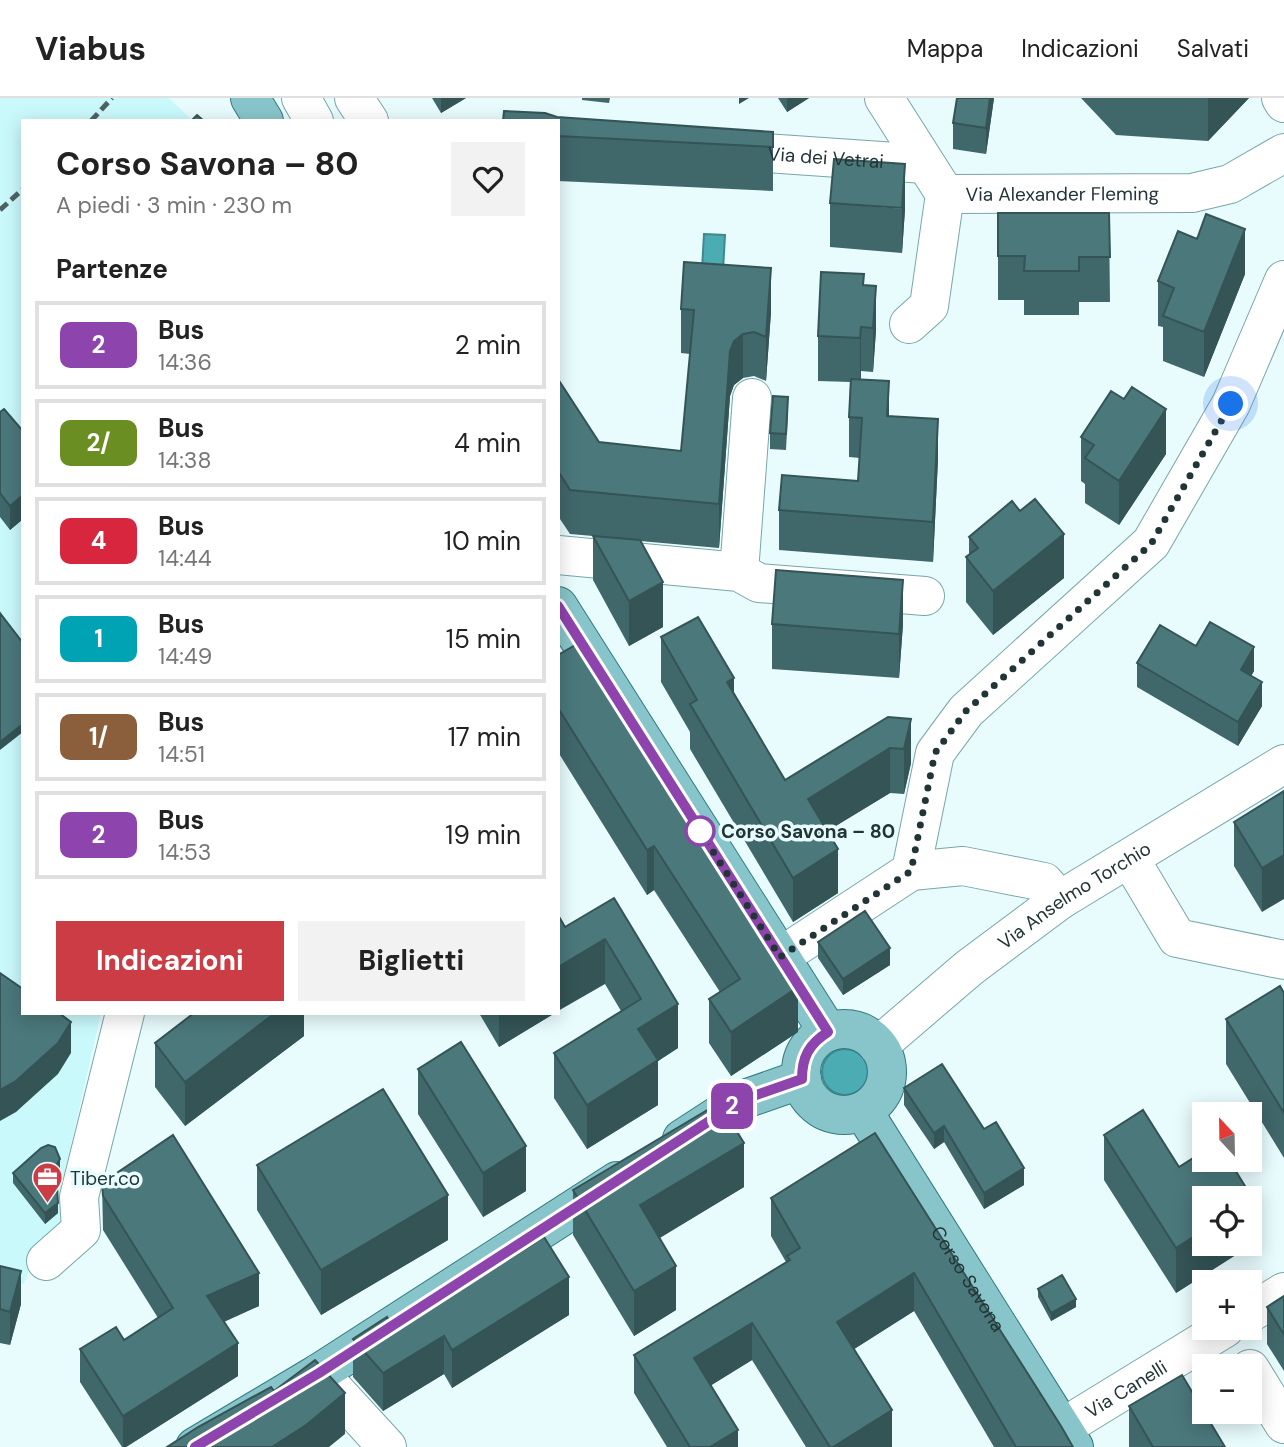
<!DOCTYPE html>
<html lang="it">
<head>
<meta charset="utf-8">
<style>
	body { margin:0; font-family:"DM Sans",sans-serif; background:#f2f2f2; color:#222; height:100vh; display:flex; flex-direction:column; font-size:26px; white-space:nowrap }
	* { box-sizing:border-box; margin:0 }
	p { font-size:23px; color:#767676 }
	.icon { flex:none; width:38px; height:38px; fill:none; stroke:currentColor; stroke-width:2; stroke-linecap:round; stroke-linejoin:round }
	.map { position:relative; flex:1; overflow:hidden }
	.panel { position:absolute; left:21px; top:21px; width:539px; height:896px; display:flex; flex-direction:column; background:#fff; border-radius:0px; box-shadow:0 4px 18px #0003 }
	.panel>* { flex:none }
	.badge { padding:0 14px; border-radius:10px; font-size:24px; line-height:46px }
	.needle { width:46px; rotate:338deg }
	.tools { position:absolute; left:1192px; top:1004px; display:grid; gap:14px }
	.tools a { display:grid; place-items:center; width:70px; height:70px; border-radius:0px; background:#fff; box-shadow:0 4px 18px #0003; font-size:35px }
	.you { position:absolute; width:35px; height:35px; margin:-18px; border:5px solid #fff; border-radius:50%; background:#1a73e8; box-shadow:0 0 0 10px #1a73e833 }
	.map>.badge { position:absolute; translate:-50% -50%; box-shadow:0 0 0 4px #fff }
	h2 { padding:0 35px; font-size:26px; line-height:63px }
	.round { display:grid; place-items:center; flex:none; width:74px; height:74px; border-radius:0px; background:#f2f2f2 }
	.overview { display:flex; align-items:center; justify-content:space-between; height:119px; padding:0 35px }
	h1 { font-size:33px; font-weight:700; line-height:52px }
	.button { display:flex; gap:14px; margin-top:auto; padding:14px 35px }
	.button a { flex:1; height:80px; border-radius:0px; background:#cc3c44; color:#fff; font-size:28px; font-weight:700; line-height:80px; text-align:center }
	.button a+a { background:#f2f2f2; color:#222 }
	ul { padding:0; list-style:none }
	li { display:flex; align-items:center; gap:21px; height:88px; margin:0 14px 10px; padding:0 21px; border:4px solid #e0e0e0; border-radius:0px }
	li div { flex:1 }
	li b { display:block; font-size:26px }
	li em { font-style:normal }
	li .badge { min-width:77px; font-weight:700; text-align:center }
	header { display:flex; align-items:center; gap:42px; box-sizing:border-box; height:98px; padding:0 35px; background:#fff; border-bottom:2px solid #e0e0e0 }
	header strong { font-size:33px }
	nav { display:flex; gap:38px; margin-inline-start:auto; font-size:24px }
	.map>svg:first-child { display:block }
</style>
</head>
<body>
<header>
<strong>Viabus</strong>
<nav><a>Mappa</a><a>Indicazioni</a><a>Salvati</a></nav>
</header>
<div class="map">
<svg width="1284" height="1349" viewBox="0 0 1284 1349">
	<rect width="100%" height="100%" fill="#e8fbfd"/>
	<!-- built -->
	<path fill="#caf9fc" d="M 0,0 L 169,0 L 193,23 L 23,23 L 23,915 L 101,915 L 62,1086 L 69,1118 L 35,1153 L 24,1186 L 0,1181 Z"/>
	<!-- water -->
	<path fill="#4bacb3" stroke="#3f888e" stroke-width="2" d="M 704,136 L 725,137 L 723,172 L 702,171 Z
		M822 974a23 23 0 1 1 46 0a23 23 0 1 1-46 0Z"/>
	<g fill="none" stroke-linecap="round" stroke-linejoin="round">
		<defs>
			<g id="minor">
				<path d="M 301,0 L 314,23"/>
				<path d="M 354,0 L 369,23"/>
				<path id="s1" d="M 884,0 L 945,96 L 1192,95 L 1230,86 L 1284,55"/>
				<path d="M 1281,0 L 1284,5"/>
				<path id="s2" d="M 721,52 L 925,66"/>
				<path d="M 909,226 L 929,208 L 945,96"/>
				<path d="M 558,457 L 739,474 L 759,485 L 925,498"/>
				<path d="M 739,474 L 752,300"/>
				<path d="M 1130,761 L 1177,840 L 1284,862"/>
				<path d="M 911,773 L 963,768 L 1044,784 L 1060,802"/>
				<path d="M 780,859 L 911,773 L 935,655 L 966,613 L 1151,445 L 1231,306 L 1284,182"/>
				<path id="s3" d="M 878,948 L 969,870 L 1060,802 L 1284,666"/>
				<path d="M 46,1163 L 81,1132 L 79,1099 L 125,915"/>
				<path d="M 1250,1215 L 1284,1194"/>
				<path d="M 1250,1271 L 1284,1326"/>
				<path d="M 319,1275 L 387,1349"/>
				<path id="s4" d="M 1062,1330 L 1225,1230"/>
			</g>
			<g id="major">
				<path d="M 250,0 L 264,23"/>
				<path d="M 558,508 L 828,934"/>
				<circle cx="844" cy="974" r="43"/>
				<path id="s5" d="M 863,1013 L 1074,1349"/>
				<path d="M 682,1041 L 742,1002 L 802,981"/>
				<path d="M 195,1349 L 319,1275 L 617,1083"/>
			</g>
		</defs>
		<!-- minor casing -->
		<use href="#minor" stroke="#78a6aa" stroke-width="40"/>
		<!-- major casing -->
		<use href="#major" stroke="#317a7f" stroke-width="40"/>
		<!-- minor -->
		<use href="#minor" stroke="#fff" stroke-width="38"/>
		<!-- major -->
		<use href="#major" stroke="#88c5ca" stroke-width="38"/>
		<!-- rail -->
		<path stroke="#4f6263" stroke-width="5" stroke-dasharray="10 5" stroke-linecap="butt" d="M 91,23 L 112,0
			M 0,112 L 23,91"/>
	</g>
	<!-- wall -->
	<path fill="#40676a" d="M 432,0 L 466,0 L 441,15 Z
		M 582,0 L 610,0 L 609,5 L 582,2 Z
		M 778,0 L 809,0 L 787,14 Z
		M 957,0 L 994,0 L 986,56 L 953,51 L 953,25 Z
		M 1081,0 L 1249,0 L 1208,43 L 1116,37 Z
		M 557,19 L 773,34 L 773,93 L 558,83 L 558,23 Z
		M 830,105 L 905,111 L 902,155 L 830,149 Z
		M 998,115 L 1109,115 L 1110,204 L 1079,204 L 1079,217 L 1024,217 L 1024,202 L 998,202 Z
		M 1245,176 L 1204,279 L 1163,263 L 1163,229 L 1158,228 L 1158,183 Z
		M 864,187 L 876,232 L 873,274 L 861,273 L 861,281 L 889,318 L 938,361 L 933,464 L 779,452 L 779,412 L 858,383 L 860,360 L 849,359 L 849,319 L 850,284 L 818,283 L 818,238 Z
		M 681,211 L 771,214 L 766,283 L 754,278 L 743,280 L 734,287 L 730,298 L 719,450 L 640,443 L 663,529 L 629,548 L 593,482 L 593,438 L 570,436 L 558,418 L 558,281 L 599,344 L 681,353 L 690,256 L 681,255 Z
		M 1124,301 L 1166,356 L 1119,427 L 1085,405 L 1085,386 L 1081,383 L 1081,339 Z
		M 0,314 L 23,333 L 23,421 L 10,432 L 0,419 Z
		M 788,315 L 786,352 L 770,351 L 770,335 Z
		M 969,439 L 1064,480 L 993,537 L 966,504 L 966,459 L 969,458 Z
		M 772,526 L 903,526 L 899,580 L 772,571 Z
		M 661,539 L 734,596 L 785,682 L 911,621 L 911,665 L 904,696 L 890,695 L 827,733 L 838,795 L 793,824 L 690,651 L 690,634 L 661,584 Z
		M 1196,548 L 1254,573 L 1251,578 L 1262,608 L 1238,648 L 1137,589 L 1137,565 Z
		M 558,557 L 798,934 L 731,978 L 709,945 L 709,901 L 720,894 L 654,792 L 647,797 L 558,654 Z
		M 1284,693 L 1262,814 L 1234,768 L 1234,724 Z
		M 614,800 L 678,950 L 658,963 L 658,1007 L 587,1051 L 554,1000 L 554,955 L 621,913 L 605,886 L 565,829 Z
		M 818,844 L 890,867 L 843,897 L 818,860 Z
		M 1284,895 L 1284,1060 L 1226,966 L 1226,921 Z
		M 304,915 L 304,938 L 185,1028 L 155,989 L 155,945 Z
		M 479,915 L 555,915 L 499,949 Z
		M 418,971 L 526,1093 L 483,1119 L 418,1016 Z
		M 904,990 L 984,1031 L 1024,1087 L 984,1111 L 944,1044 L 934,1051 L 904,1007 Z
		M 875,1035 L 1073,1349 L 994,1349 L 914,1213 L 854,1251 L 892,1349 L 806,1349 L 752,1262 L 711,1287 L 738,1349 L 667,1349 L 634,1295 L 634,1257 L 786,1164 L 771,1138 L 771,1100 Z
		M 1104,1037 L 1179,1069 L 1253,1146 L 1176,1195 L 1104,1082 Z
		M 257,1067 L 448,1142 L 321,1217 L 257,1112 Z
		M 60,1071 L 53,1083 L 58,1115 L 45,1126 L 13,1085 L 13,1075 Z
		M 102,1085 L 259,1208 L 224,1224 L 238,1278 L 126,1349 L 122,1349 L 80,1284 L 80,1251 L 124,1242 L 158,1220 L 103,1132 Z
		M 744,1089 L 659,1140 L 676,1212 L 634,1238 L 573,1137 L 573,1092 Z
		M 0,1168 L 21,1206 L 10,1247 L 0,1245 Z
		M 1038,1191 L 1076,1209 L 1051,1223 L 1038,1199 Z
		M 1284,1198 L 1284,1273 L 1267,1246 L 1267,1209 Z
		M 569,1217 L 452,1290 L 444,1276 L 383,1313 L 353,1279 L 353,1241 L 395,1232 Z
		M 1129,1308 L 1225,1349 L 1129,1349 Z"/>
	<!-- shaded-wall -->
	<path fill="#345456" d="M 441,0 L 466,0 L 441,15 Z
		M 739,0 L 749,0 L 739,6 Z
		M 787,0 L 809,0 L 787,14 Z
		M 990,0 L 994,0 L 986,56 L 986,30 Z
		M 1208,0 L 1249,0 L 1208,43 Z
		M 905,66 L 905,111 L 902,155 L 902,110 Z
		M 1245,131 L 1245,176 L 1204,279 L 1204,234 Z
		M 771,170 L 771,214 L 766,283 L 766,239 Z
		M 876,188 L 876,232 L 873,274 L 873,230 Z
		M 861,229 L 861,273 L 860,285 L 860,240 Z
		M 743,236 L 743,280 L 734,287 L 730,298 L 719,450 L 719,406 L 730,253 L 734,243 Z
		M 889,283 L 889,323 L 887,318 Z
		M 1166,311 L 1166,356 L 1119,427 L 1119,383 Z
		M 938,321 L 938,361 L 933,464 L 933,424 Z
		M 23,397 L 23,421 L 10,432 L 10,408 Z
		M 1064,436 L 1064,480 L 993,537 L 993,493 Z
		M 903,482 L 903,526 L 899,580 L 899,536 Z
		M 663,484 L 663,529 L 629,548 L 629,503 Z
		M 1254,549 L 1254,573 L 1241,596 L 1241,572 Z
		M 734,580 L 734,625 L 727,584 Z
		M 1262,584 L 1262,608 L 1238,648 L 1238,624 Z
		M 911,621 L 911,665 L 904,696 L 904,651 Z
		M 23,626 L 23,634 L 0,652 L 0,644 Z
		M 890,650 L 890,695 L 808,745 L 808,701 Z
		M 654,748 L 654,792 L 647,797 L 647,752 Z
		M 838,751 L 838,795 L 793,824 L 793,780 Z
		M 1284,757 L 1284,801 L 1262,814 L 1262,770 Z
		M 605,841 L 605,886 L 558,913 L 558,869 Z
		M 890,850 L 890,867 L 843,897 L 843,881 Z
		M 798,889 L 798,934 L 731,978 L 731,934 Z
		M 678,906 L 678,950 L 658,963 L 658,1007 L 587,1051 L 587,1007 L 638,931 Z
		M 275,915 L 304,915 L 304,938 L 185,1028 L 185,984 Z
		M 499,915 L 555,915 L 499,949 Z
		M 71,924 L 71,955 L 58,976 L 16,1014 L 0,1023 L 0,992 Z
		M 944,1028 L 944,1044 L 934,1051 L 934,1035 Z
		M 744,1045 L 744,1089 L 640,1152 L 640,1107 Z
		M 526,1048 L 526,1093 L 483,1119 L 483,1075 Z
		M 60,1061 L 60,1071 L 49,1089 L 49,1079 Z
		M 1024,1070 L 1024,1087 L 984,1111 L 984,1095 Z
		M 448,1097 L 448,1142 L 321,1217 L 321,1172 Z
		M 1253,1101 L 1253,1146 L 1176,1195 L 1176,1150 L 1204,1132 L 1204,1146 L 1250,1146 L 1250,1104 Z
		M 58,1105 L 58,1115 L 45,1126 L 45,1115 Z
		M 676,1168 L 676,1212 L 634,1238 L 634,1193 Z
		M 21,1173 L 21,1206 L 10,1247 L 10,1214 Z
		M 259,1175 L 259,1208 L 207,1231 L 207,1198 Z
		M 914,1175 L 914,1213 L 837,1262 L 837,1224 Z
		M 569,1179 L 569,1217 L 452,1290 L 452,1252 Z
		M 1076,1201 L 1076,1209 L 1051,1223 L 1051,1215 Z
		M 752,1225 L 752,1262 L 694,1298 L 694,1260 Z
		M 444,1238 L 444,1276 L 383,1313 L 383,1275 Z
		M 238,1245 L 238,1278 L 126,1349 L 123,1349 L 123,1318 Z
		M 345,1295 L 345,1336 L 329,1349 L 272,1349 Z
		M 892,1312 L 892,1349 L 833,1349 Z
		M 738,1332 L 738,1349 L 710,1349 Z"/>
	<!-- building -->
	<path fill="#4b787b" stroke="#345456" stroke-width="2" d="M 957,0 L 990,0 L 986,30 L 953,25 Z
		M 504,13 L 545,15 L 557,19 L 773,34 L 773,49 L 558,38 L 558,23 L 503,23 Z
		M 197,17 L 204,23 L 191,23 Z
		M 834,61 L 905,66 L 902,110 L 830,105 Z
		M 998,115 L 1109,115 L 1110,159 L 1079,159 L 1079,173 L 1024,173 L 1025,158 L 998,158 Z
		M 1206,116 L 1245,131 L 1204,234 L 1163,218 L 1174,190 L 1158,183 L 1178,133 L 1197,141 Z
		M 684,164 L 771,170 L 766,239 L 754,234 L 743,236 L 734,243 L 730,253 L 719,406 L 570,392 L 558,373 L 558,281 L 599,344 L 681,353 L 694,212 L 681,211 Z
		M 821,174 L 864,176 L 863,187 L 876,188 L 873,230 L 861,229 L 860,240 L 818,238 Z
		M 851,281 L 889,283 L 887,318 L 938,321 L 933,424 L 779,412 L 782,377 L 858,383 L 862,320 L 849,319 Z
		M 1132,289 L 1166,311 L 1119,383 L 1085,360 L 1094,347 L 1081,339 L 1111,293 L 1124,301 Z
		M 773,298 L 788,299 L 786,336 L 770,335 Z
		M 4,311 L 23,333 L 23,397 L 10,408 L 0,395 L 0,314 Z
		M 1035,401 L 1064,436 L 993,493 L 966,459 L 978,450 L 969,439 L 1012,403 L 1020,413 Z
		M 593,438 L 640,442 L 663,484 L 629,503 Z
		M 776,472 L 903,482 L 899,536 L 772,526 Z
		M 0,515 L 23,545 L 23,626 L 0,644 Z
		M 698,519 L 734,580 L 727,584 L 785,682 L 888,619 L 911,621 L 904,651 L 890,650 L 808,701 L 838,751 L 793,780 L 690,606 L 697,602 L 661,539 Z
		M 1210,524 L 1254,549 L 1241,572 L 1262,584 L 1238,624 L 1137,565 L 1160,527 L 1196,548 Z
		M 577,546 L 700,744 L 702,742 L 798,889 L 731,934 L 709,901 L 740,881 L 654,748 L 647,752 L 558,610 L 558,557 Z
		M 1284,693 L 1284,757 L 1262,770 L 1234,724 Z
		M 614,800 L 678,906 L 638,931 L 658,962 L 587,1007 L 554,955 L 641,901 L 605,841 L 558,869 L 558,817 L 565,829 Z
		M 865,813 L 890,850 L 843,881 L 818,844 Z
		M 0,875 L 23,891 L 23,915 L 59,915 L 71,924 L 58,945 L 16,983 L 0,992 Z
		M 1280,888 L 1284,895 L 1284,1015 L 1226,921 Z
		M 194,915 L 275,915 L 185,984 L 155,945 Z
		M 461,944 L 526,1048 L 483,1075 L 418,971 Z
		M 942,966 L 984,1031 L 996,1024 L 1024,1070 L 984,1095 L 944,1028 L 934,1035 L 904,990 Z
		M 383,991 L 448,1097 L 321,1172 L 257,1067 Z
		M 719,1005 L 744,1045 L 640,1107 L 676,1168 L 634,1193 L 573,1092 Z
		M 1143,1012 L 1179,1069 L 1204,1053 L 1204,1062 L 1229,1062 L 1253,1101 L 1250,1104 L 1250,1101 L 1204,1101 L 1204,1132 L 1176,1150 L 1104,1037 Z
		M 875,1035 L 1061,1328 L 1073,1349 L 1016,1349 L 914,1175 L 837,1224 L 892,1312 L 833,1349 L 830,1349 L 752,1225 L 694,1260 L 738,1332 L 710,1349 L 690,1349 L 634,1257 L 790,1162 L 787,1158 L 800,1150 L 771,1100 Z
		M 173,1037 L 259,1175 L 207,1198 L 238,1245 L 123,1318 L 80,1251 L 116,1229 L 124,1242 L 173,1210 L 103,1098 L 102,1085 Z
		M 48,1047 L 55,1049 L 60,1061 L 49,1079 L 57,1089 L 58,1105 L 45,1115 L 13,1075 L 41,1050 Z
		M 544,1139 L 569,1179 L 452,1252 L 444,1238 L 383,1275 L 353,1241 L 387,1219 L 395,1232 Z
		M 0,1168 L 21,1173 L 10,1214 L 0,1211 Z
		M 1062,1177 L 1076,1201 L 1051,1215 L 1038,1191 Z
		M 1284,1198 L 1284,1237 L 1267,1209 Z
		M 315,1262 L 345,1295 L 306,1327 L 272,1349 L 167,1349 L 198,1329 L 271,1289 L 274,1293 Z
		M 1182,1277 L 1204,1314 L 1225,1349 L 1153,1349 L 1129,1308 Z"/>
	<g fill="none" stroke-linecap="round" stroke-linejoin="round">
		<defs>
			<path id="line" d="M 195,1349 L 319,1275 L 742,1002 L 802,981 C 802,959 809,946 828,934 L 558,508"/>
		</defs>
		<!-- line casing -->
		<use href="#line" stroke="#fff" stroke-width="16"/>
		<!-- line -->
		<use href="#line" stroke="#8e44ad" stroke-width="10"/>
		<!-- walk -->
		<path stroke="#223536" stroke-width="7" stroke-dasharray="0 12.6" d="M 700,733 L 780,859 L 911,773 L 935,655 L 966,613 L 1151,446 L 1231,306"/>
	</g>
	<!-- icons -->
	<defs>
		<symbol id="office-pin" viewBox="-11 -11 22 30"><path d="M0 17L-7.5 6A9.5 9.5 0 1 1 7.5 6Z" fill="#cc3c44" stroke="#e8fbfd"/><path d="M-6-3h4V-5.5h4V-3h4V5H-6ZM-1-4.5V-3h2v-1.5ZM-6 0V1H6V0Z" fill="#fff"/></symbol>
	</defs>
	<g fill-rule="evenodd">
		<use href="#office-pin" x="30" y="1062" width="35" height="47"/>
	</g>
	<!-- markers -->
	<circle fill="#fff" stroke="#8e44ad" stroke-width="3.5" cx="700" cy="733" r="14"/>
	<g text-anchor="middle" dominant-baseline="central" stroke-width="7" stroke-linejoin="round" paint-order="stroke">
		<!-- street labels -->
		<g font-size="19" fill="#223536" stroke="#e8fbfd">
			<text stroke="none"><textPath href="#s2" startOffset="105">Via dei Vetrai</textPath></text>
			<text stroke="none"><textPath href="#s1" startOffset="231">Via Alexander Fleming</textPath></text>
			<text stroke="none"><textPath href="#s3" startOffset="248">Via Anselmo Torchio</textPath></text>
			<text stroke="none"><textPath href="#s5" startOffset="198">Corso Savona</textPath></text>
			<text stroke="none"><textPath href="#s4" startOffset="75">Via Canelli</textPath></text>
		</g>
		<!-- stop labels -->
		<g font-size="19" font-weight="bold" fill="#223536" stroke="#e8fbfd" text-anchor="start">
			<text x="721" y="733">Corso Savona – 80</text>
		</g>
		<!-- poi labels -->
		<g font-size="19" fill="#223536" stroke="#e8fbfd" text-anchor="start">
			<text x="70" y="1080">Tiber.co</text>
		</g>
	</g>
</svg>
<div class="tools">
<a><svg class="needle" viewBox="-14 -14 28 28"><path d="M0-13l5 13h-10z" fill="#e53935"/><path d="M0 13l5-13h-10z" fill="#767676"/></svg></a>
<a><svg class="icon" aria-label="locate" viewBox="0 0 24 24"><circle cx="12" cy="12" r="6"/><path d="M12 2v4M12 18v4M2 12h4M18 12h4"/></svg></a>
<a>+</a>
<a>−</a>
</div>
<div class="you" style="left:1231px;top:306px"></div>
<b class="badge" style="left:732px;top:1008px;background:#8e44ad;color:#fff">2</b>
<section class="panel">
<div class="overview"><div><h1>Corso Savona – 80</h1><p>A piedi · 3 min · 230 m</p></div><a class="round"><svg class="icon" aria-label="heart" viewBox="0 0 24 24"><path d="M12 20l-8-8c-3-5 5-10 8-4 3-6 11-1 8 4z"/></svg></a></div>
<h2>Partenze</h2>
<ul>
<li><span class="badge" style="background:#8e44ad;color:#fff">2</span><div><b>Bus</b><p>14:36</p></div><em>2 min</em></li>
<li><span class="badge" style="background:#6b8e23;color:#fff">2/</span><div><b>Bus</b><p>14:38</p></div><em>4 min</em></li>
<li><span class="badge" style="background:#d7263d;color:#fff">4</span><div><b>Bus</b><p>14:44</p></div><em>10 min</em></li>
<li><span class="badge" style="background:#00a3b4;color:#fff">1</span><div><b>Bus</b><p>14:49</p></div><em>15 min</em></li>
<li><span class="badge" style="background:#8b5e3c;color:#fff">1/</span><div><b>Bus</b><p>14:51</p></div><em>17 min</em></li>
<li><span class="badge" style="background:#8e44ad;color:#fff">2</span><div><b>Bus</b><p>14:53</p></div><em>19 min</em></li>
</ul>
<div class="button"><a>Indicazioni</a><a>Biglietti</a></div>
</section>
</div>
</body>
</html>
